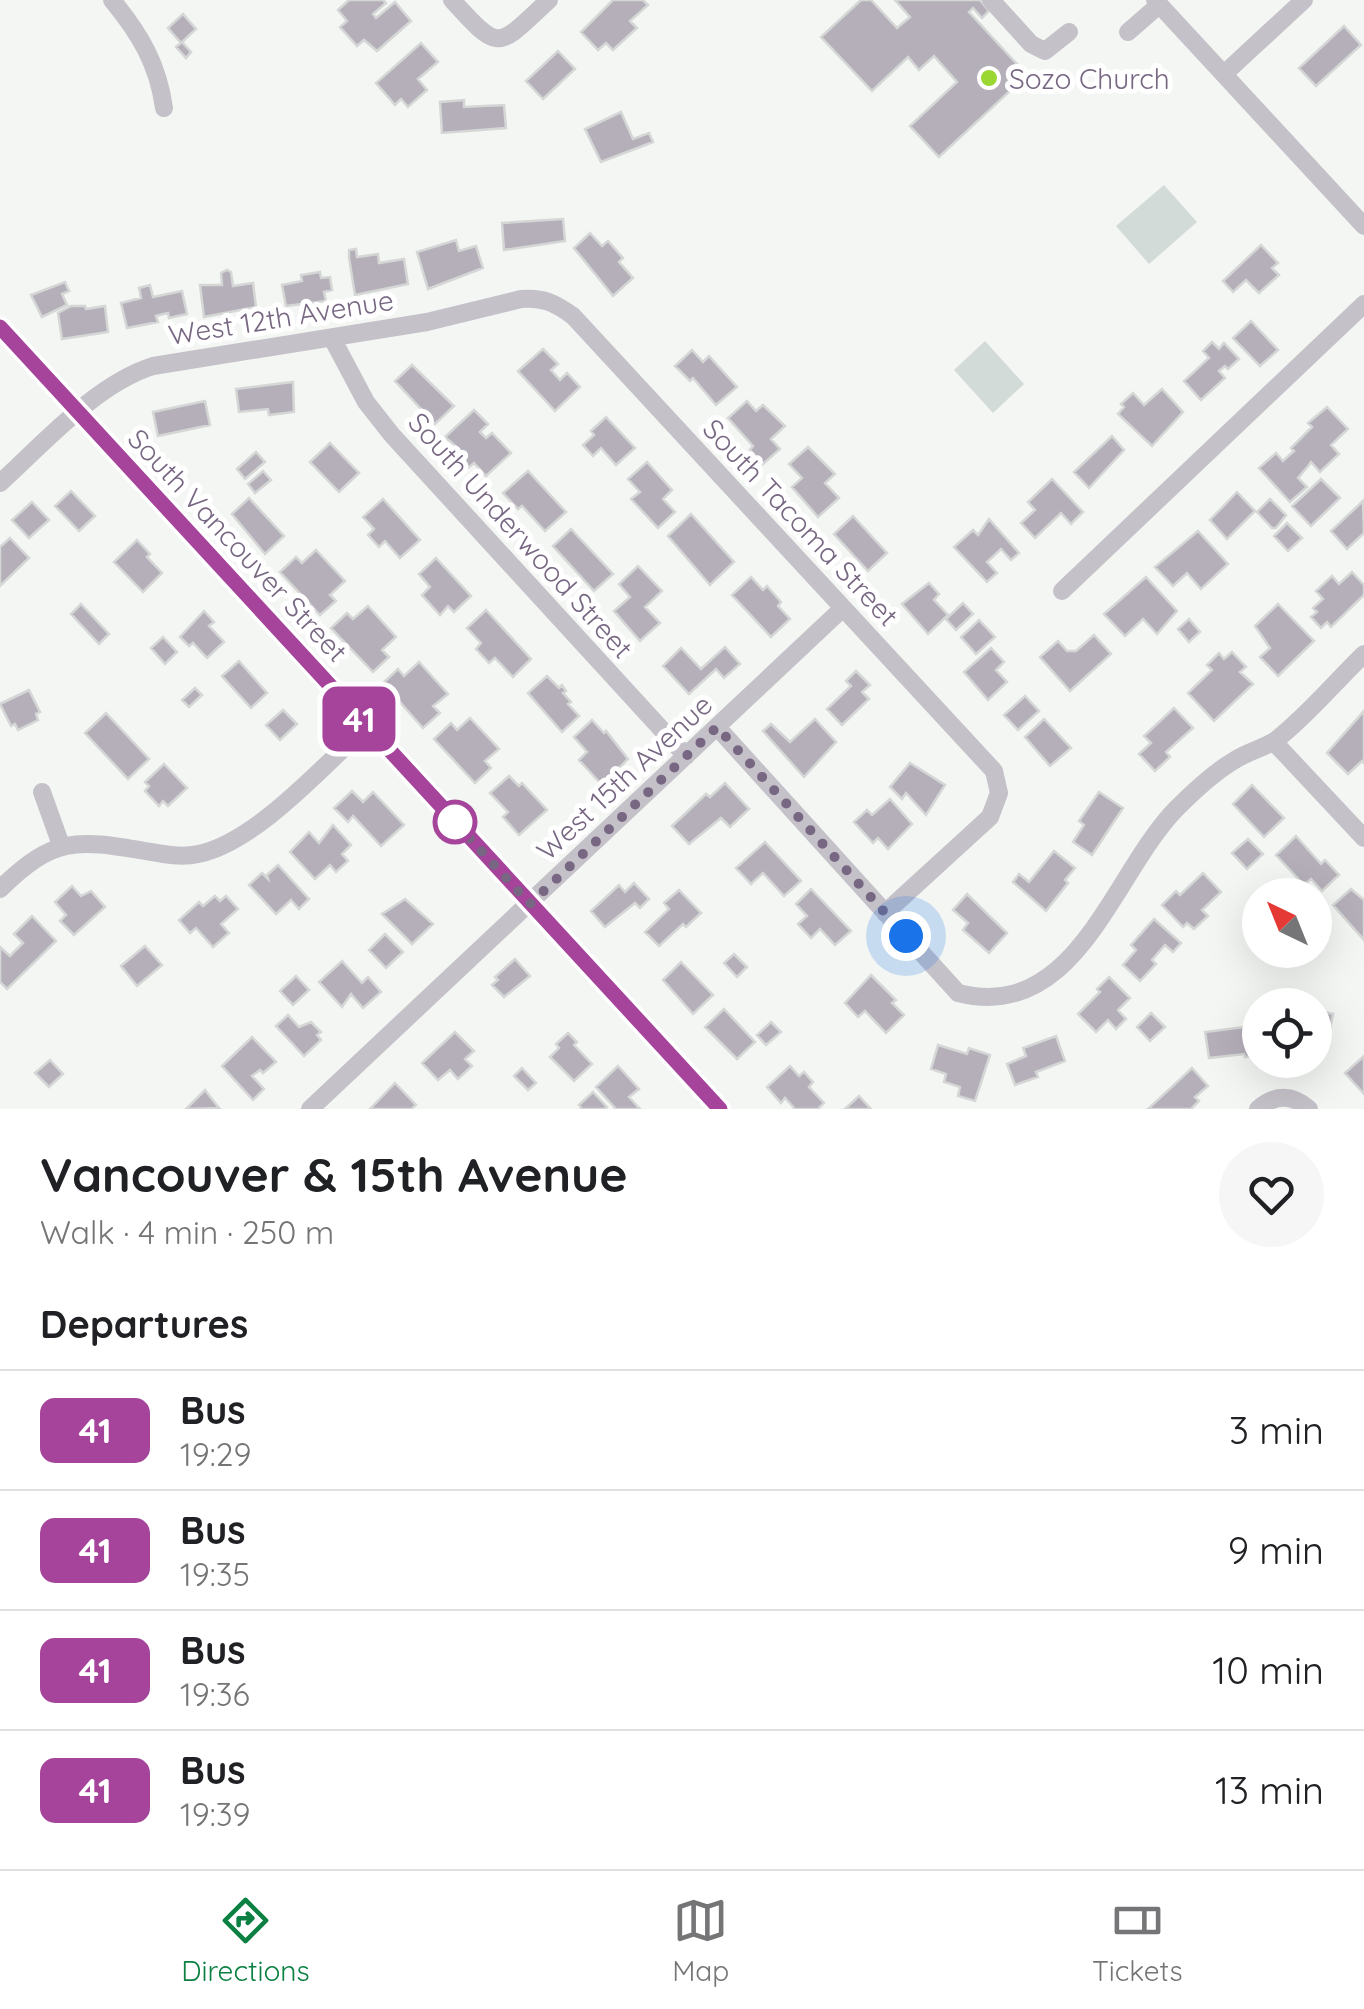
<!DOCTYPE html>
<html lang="en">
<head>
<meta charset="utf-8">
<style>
	body { margin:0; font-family:Quicksand,sans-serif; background:#f6f6f6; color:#202124; height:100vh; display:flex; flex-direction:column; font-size:38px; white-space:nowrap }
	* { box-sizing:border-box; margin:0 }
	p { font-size:32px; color:#757577 }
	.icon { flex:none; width:55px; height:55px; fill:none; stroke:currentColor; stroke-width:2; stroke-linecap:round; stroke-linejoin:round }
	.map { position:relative; height:1109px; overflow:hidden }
	.side { display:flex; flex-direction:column; background:#fff; flex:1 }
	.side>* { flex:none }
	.badge { padding:0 20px; border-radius:15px; font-size:35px; line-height:65px }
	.needle { width:65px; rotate:317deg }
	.tools { position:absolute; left:1242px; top:878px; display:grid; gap:20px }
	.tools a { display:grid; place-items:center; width:90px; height:90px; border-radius:50%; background:#fff; box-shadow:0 10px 40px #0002; font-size:50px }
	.you { position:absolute; width:50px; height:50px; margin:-25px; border:8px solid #fff; border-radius:50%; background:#1a73e8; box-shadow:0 0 0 15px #1a73e833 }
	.map>.badge { position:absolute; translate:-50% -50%; box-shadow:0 0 0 5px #fff }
	h2 { padding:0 40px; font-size:38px; line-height:90px }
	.round { display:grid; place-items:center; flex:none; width:105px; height:105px; border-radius:52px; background:#f6f6f6 }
	.summary { display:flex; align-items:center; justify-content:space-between; height:170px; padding:0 40px }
	h1 { font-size:48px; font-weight:700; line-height:75px }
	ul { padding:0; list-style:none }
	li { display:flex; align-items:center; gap:30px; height:120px; padding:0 40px; border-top:2px solid #e0e0e0 }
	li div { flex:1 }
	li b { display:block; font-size:38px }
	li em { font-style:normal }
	li .badge { min-width:110px; font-weight:700; text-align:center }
	.tabs { display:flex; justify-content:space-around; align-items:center; height:140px; border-top:2px solid #e0e0e0; background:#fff; font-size:28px; color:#757577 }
	.tabs a { display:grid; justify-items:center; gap:5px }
	.tabs .current { color:#0b8043 }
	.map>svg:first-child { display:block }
</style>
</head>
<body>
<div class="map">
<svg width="1364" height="1109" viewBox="0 0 1364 1109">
	<rect width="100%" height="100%" fill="#f3f6f3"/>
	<!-- green -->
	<path fill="#d2dbd8" d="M 1164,185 L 1197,222 L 1149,264 L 1116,226 Z
		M 985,341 L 1024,384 L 993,413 L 954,370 Z"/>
	<!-- building -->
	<path fill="#b5afba" stroke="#d5d7d6" stroke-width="2.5" d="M 349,0 L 383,0 L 386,3 L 373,14 L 376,18 L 395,2 L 411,21 L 377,51 L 364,40 L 357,46 L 340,27 L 347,21 L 338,10 Z
		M 613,0 L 643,0 L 648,5 L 630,21 L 637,28 L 613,50 L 606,43 L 598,50 L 581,32 Z
		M 861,0 L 871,0 L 897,28 L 910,17 L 895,0 L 980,0 L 989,11 L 982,18 L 973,8 L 969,12 L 1027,75 L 939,157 L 910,126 L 957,82 L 934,56 L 919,70 L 908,57 L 872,91 L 821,37 Z
		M 183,14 L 196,29 L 182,42 L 191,52 L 186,58 L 176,47 L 181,43 L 168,28 Z
		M 1344,26 L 1361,45 L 1316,86 L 1299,68 Z
		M 421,43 L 438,62 L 418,79 L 427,90 L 408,107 L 401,99 L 395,105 L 376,83 Z
		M 558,51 L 575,69 L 543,99 L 526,81 Z
		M 464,100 L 464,107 L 504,105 L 506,128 L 442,133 L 440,102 Z
		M 621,112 L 633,139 L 649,133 L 653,142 L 601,162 L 585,129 Z
		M 563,219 L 565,241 L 504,250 L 502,223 Z
		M 590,233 L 602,246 L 608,241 L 623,258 L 619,262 L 633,278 L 613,296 L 574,248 Z
		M 456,240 L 459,251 L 476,246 L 483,268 L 428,289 L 417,252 Z
		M 1261,245 L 1278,263 L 1272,268 L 1279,275 L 1259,293 L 1246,280 L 1233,292 L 1223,281 Z
		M 356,249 L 357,257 L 378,254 L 379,263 L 404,259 L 408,284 L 355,295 L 349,258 L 349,250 Z
		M 227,270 L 231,272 L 233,286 L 253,283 L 256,307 L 204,317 L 200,285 L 222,285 L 221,273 Z
		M 320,272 L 321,278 L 330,277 L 332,290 L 324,292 L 326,301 L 286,306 L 282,285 L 302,281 L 301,275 Z
		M 65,282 L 69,291 L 62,294 L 67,305 L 42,317 L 31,295 Z
		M 150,285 L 153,297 L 182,291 L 187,314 L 169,318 L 168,313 L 156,316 L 158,322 L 127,328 L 121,303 L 141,298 L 139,288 Z
		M 71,306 L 85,306 L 86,309 L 105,306 L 108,332 L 62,339 L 58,313 Z
		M 1251,321 L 1278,350 L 1260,366 L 1233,338 Z
		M 1212,342 L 1219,349 L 1224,343 L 1239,359 L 1228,369 L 1225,366 L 1219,371 L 1225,378 L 1201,400 L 1184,381 L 1209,358 L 1203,351 Z
		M 543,349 L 558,364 L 551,370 L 560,380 L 567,373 L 580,387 L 555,411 L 518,371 Z
		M 692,350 L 703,362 L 709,356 L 737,387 L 716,405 L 693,378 L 690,381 L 675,366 Z
		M 412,365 L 454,406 L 435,424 L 395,381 Z
		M 293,382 L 294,412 L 269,415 L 268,409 L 239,412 L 236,389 Z
		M 1162,389 L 1183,412 L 1152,446 L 1118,414 L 1124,407 L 1121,404 L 1133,393 L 1144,405 Z
		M 205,401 L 210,425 L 158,436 L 153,412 Z
		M 747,401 L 756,411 L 763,405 L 785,426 L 771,439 L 780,449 L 763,464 L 750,450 L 753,446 L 728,418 Z
		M 1327,407 L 1348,429 L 1331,445 L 1339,454 L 1320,472 L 1311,462 L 1309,465 L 1298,478 L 1307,487 L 1290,502 L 1259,468 L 1276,453 L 1283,461 L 1294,451 L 1291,448 L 1312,427 L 1308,423 Z
		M 474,410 L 488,424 L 480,432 L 486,438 L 492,433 L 511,453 L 486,476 L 474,463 L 468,468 L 461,460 L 466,455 L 445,437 Z
		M 606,417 L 635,448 L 616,465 L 601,448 L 593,456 L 583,445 L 594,435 L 591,431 Z
		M 1112,436 L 1124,450 L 1089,488 L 1074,472 Z
		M 330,443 L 359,473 L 339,492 L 310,462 Z
		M 808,447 L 835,474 L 825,483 L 839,498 L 818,517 L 792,487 L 802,478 L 789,464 Z
		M 256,452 L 265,462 L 245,479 L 237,469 Z
		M 647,462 L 672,490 L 663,499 L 675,512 L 658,528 L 631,499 L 640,492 L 628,479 Z
		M 263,471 L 271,480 L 255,493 L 248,484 Z
		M 528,471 L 566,512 L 545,531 L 522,506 L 518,509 L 503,493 Z
		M 1052,479 L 1083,512 L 1071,524 L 1061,513 L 1035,538 L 1021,523 L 1035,510 L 1028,502 Z
		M 1321,479 L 1340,498 L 1311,526 L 1292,506 Z
		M 71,491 L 95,516 L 79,531 L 55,506 Z
		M 1237,492 L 1255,511 L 1227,539 L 1210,520 Z
		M 249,498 L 284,536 L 265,554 L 232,514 Z
		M 383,499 L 420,540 L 400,558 L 385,541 L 379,547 L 368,535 L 374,529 L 363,517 Z
		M 1270,499 L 1286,515 L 1276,528 L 1272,528 L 1257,512 Z
		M 1363,501 L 1364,533 L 1347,549 L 1331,531 Z
		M 32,502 L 49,520 L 29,538 L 12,520 Z
		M 691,514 L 734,562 L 710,585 L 668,536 Z
		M 853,516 L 887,553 L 868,571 L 834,534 Z
		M 989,519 L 1019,553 L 1011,560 L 1001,549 L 987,562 L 997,573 L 987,582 L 954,547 L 973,530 L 978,535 Z
		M 1287,523 L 1302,538 L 1288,551 L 1274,536 Z
		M 571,529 L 613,574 L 594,591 L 553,546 Z
		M 1198,531 L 1228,564 L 1201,589 L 1187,573 L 1173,586 L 1155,567 Z
		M 10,538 L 29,558 L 0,586 L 0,547 Z
		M 137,540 L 150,554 L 147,557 L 162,573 L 143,592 L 114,562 Z
		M 316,550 L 345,581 L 330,595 L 336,601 L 320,615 L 280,572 L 296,557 L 302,563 Z
		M 436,558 L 471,596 L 454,612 L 448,606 L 440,615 L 422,595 L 430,587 L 419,574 Z
		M 638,566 L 662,591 L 645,607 L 660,623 L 640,641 L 614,611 L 630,597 L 619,584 Z
		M 1352,572 L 1364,585 L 1364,595 L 1331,627 L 1327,622 L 1321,628 L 1311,617 L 1317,612 L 1313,608 L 1323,599 L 1316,591 L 1332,576 L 1339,584 Z
		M 751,577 L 763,590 L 767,586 L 781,602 L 778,606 L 790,619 L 771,637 L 732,595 Z
		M 1146,577 L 1177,611 L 1157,634 L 1143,619 L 1125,636 L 1104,614 Z
		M 929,583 L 939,594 L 934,600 L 948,615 L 928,634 L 902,604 Z
		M 963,603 L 973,614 L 956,630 L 946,619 Z
		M 81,604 L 109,634 L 99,644 L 71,614 Z
		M 1278,604 L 1314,641 L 1278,676 L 1260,657 L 1270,648 L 1255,626 Z
		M 368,606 L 396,637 L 382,650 L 389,657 L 373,672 L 331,628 L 347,613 L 353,619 Z
		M 486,610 L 531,659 L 513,677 L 495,658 L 489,663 L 476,649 L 481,643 L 467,628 Z
		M 204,611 L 214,622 L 209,626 L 224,642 L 207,658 L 193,643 L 189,646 L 180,637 Z
		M 1189,619 L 1200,632 L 1189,642 L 1178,629 Z
		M 979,620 L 995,637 L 976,654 L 961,637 Z
		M 1094,635 L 1111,654 L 1070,691 L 1040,657 L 1058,641 L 1067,651 L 1076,651 Z
		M 163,637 L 177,652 L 165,664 L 151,648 Z
		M 725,647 L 740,664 L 724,678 L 716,669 L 689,694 L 663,666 L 681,648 L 701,669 Z
		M 991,648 L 1004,662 L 996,670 L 1007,682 L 988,700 L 964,672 Z
		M 1232,652 L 1246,667 L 1240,672 L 1253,684 L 1214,721 L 1188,693 L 1212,670 L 1207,665 L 1219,653 L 1224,659 Z
		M 239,661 L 267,693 L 251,708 L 222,676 Z
		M 419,662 L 448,694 L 433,706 L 440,713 L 423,728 L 383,683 L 398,669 L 404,676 Z
		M 856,671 L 870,685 L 862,692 L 869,699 L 842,725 L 827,709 L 851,686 L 846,681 Z
		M 547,676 L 559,688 L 562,685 L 566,691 L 563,693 L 571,702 L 568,704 L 579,716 L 562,732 L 528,693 Z
		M 195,688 L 202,695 L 189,707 L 182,700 Z
		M 29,690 L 40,712 L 36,714 L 38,720 L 18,730 L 15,724 L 11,726 L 0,704 Z
		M 1025,696 L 1039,711 L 1018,730 L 1004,715 Z
		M 1174,708 L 1193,728 L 1166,752 L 1170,757 L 1155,771 L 1139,754 L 1151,743 L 1144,736 Z
		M 283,710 L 297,724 L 280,740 L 266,725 Z
		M 1364,711 L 1364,763 L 1362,761 L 1348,774 L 1327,753 Z
		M 106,713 L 149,759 L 128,779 L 85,733 Z
		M 470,718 L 499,749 L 485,761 L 491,768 L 475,783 L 434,739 L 451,723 L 457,730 Z
		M 815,719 L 836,742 L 804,777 L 763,731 L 771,724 L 790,742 Z
		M 1044,719 L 1071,748 L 1050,766 L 1025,737 Z
		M 592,720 L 604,733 L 606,731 L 628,759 L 602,785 L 579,760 L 587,752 L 574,737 Z
		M 910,763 L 945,785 L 926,815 L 906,793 L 902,799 L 890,787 Z
		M 164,764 L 187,788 L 168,806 L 163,801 L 159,806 L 145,791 L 149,786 L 145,782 Z
		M 509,776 L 519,786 L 522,783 L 547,810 L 519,835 L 503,817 L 508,812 L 490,793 Z
		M 725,783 L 749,809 L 730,827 L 721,818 L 689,844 L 672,826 L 706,794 L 710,797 Z
		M 1252,785 L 1284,818 L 1264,837 L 1233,804 Z
		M 352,791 L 363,802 L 373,792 L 404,825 L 381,846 L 353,816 L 348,822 L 334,808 Z
		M 1099,792 L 1123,808 L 1092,855 L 1073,842 L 1084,825 L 1079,821 Z
		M 890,799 L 912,824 L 888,849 L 878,838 L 873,843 L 854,822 L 867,810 L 872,815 Z
		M 333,825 L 351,845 L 342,854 L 348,861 L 336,872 L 330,865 L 315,879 L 290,852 L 309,832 L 319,843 Z
		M 1296,836 L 1321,864 L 1325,860 L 1339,875 L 1322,891 L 1311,879 L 1304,885 L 1276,855 Z
		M 1248,839 L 1263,854 L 1247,869 L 1232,853 Z
		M 765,842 L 801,881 L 784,896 L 763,873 L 751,884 L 736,868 Z
		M 1054,851 L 1075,868 L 1065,880 L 1068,883 L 1046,911 L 1013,882 L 1019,874 L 1029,882 Z
		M 278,865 L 309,899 L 299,909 L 291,900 L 276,914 L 249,885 L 262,873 L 268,879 L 267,875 Z
		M 1203,873 L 1221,892 L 1202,910 L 1208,916 L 1194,929 L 1187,923 L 1183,927 L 1162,905 L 1176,891 L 1180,895 Z
		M 634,883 L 649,899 L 640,908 L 635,903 L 605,927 L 591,911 L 619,885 L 625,892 Z
		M 72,886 L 81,896 L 91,891 L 105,907 L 74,935 L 60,921 L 66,915 L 55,902 Z
		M 811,889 L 851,931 L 835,945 L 820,929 L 811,938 L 798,924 L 807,916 L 796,904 Z
		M 1351,889 L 1364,900 L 1364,940 L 1333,905 Z
		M 679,890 L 701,913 L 686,927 L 683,924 L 659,946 L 645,932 L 669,909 L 664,903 Z
		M 967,894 L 1007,933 L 989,953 L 963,930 L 968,923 L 953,910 Z
		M 215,896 L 220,901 L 226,896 L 238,909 L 221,924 L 229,933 L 213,947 L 196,928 L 190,933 L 179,920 L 199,902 L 203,906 Z
		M 405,899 L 433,924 L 412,944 L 382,914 Z
		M 32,916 L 56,941 L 7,989 L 0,982 L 0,947 L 10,956 L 23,943 L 14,934 Z
		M 1154,919 L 1181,943 L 1173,952 L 1165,945 L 1152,960 L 1156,964 L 1140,981 L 1123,965 L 1136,950 L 1131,945 Z
		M 385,934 L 403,952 L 386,968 L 369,950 Z
		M 145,946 L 162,965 L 137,986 L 121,966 Z
		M 734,954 L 747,967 L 737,977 L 724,963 Z
		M 515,959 L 530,976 L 504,997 L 492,985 L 498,980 L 495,977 Z
		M 342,961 L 362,983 L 368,977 L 381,992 L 363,1008 L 351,994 L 342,1007 L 319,982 Z
		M 681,962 L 713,995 L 693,1014 L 663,980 Z
		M 871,975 L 896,1000 L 892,1003 L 904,1015 L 886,1033 L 865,1011 L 858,1017 L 845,1003 Z
		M 296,976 L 309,990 L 293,1005 L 280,991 Z
		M 1109,977 L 1130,998 L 1118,1010 L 1126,1019 L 1116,1029 L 1108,1020 L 1096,1032 L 1078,1014 L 1100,992 L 1097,989 Z
		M 724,1009 L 755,1042 L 737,1059 L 705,1027 Z
		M 1315,1010 L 1333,1014 L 1329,1035 L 1315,1032 Z
		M 1151,1013 L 1165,1027 L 1150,1041 L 1137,1027 Z
		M 288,1015 L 299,1027 L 311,1022 L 321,1032 L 317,1035 L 321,1040 L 304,1056 L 276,1026 Z
		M 771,1022 L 781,1032 L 766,1045 L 757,1035 Z
		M 1260,1025 L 1260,1056 L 1245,1057 L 1244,1054 L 1209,1058 L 1205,1032 Z
		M 455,1032 L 474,1051 L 465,1059 L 472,1066 L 458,1079 L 450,1070 L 438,1080 L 422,1063 Z
		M 568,1033 L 577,1042 L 574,1045 L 592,1064 L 574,1081 L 550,1057 L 559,1048 L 556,1044 Z
		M 1056,1036 L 1065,1061 L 1036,1072 L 1038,1077 L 1015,1085 L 1007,1064 L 1026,1056 L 1023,1048 Z
		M 252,1037 L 276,1062 L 263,1073 L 260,1070 L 252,1076 L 264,1089 L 253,1100 L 222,1066 Z
		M 938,1045 L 967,1054 L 969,1048 L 990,1055 L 975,1101 L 958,1096 L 960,1087 L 944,1082 L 946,1074 L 931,1069 Z
		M 1364,1056 L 1364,1094 L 1345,1073 Z
		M 50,1060 L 63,1074 L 49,1087 L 35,1073 Z
		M 618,1066 L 639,1089 L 629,1097 L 640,1109 L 616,1109 L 596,1087 Z
		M 790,1066 L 799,1076 L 804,1072 L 813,1082 L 809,1087 L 824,1103 L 818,1109 L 795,1109 L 785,1098 L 781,1103 L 767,1087 Z
		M 522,1068 L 536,1083 L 528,1090 L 514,1076 Z
		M 1192,1068 L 1208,1086 L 1195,1097 L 1199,1101 L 1191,1109 L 1148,1109 Z
		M 395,1083 L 416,1105 L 411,1109 L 370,1109 Z
		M 205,1090 L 219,1108 L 186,1109 Z
		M 593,1092 L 607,1107 L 604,1109 L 582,1109 L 579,1105 Z
		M 859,1096 L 871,1109 L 845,1109 Z"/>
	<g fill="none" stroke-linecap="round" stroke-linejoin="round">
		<!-- minor -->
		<path stroke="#c5c1c8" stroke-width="18" d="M 112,0 C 140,34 158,64 164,108
			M 452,0 C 501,54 497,48 549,0
			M 991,0 L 1031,44 L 1045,51 L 1069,32
			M 1155,0 L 1364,226
			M 1128,32 L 1159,5
			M 1224,74 L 1304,0
			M 0,327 L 720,1109
			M 332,338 L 366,402 L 392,435 L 686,756
			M 0,483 C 44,443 96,384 153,366 L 427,322 L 521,299 C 543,297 555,303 573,316 L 994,771 L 999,793 L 990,817 L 885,913
			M 1062,591 L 1364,304
			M 717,727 L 958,993 C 1076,1023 1112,875 1176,809 C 1193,792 1214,772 1235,760 C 1247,752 1264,748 1276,740 C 1307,716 1335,682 1364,654
			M 1274,742 L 1364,838
			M 42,792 L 61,845
			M 0,889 C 53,837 75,839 145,851 C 162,854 181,858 198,854 C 255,843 323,766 367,726
			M 310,1109 L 843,608
			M 1258,1109 C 1275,1094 1292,1094 1309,1109"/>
	</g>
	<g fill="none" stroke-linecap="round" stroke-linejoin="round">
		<defs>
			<path id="line" d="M 0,327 L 720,1109"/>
		</defs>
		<!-- line casing -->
		<use href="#line" stroke="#fff" stroke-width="22"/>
		<!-- line -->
		<use href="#line" stroke="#a5449a" stroke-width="15"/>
		<!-- walk -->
		<path stroke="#776782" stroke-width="10" stroke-dasharray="0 18" d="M 455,822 L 450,817 L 530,904 L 717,727 L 906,936"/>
	</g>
	<!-- markers -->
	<circle fill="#9ad732" stroke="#fff" stroke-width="4" cx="989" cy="78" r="10"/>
	<circle fill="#fff" stroke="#a5449a" stroke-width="5" cx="455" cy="822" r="20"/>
	<g text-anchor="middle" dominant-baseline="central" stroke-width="10" stroke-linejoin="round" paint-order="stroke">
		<!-- poi labels -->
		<g font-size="28" fill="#776782" stroke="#fff" text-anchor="start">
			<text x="1009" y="78">Sozo Church</text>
		</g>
		<!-- street labels -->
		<g font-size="28" fill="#776782" stroke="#fff">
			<text transform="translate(281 317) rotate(-9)">West 12th Avenue</text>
			<text transform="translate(801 522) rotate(47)">South Tacoma Street</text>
			<text transform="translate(521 535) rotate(48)">South Underwood Street</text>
			<text transform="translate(238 545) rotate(47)">South Vancouver Street</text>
			<text transform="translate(624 777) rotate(-43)">West 15th Avenue</text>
		</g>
	</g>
</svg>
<div class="tools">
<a><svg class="needle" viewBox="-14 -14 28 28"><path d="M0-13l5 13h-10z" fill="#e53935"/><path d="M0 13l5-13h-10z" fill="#757577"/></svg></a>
<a><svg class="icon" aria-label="locate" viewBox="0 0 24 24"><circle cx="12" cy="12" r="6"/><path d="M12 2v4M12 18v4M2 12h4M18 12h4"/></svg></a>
</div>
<div class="you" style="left:906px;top:936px"></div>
<b class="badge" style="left:359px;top:719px;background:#a5449a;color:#fff">41</b>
</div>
<section class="side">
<div class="summary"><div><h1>Vancouver &amp; 15th Avenue</h1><p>Walk · 4 min · 250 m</p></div><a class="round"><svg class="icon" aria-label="heart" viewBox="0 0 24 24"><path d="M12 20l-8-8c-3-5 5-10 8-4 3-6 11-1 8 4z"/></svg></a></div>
<h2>Departures</h2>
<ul>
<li><span class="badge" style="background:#a5449a;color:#fff">41</span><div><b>Bus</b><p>19:29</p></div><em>3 min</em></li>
<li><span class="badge" style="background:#a5449a;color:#fff">41</span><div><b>Bus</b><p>19:35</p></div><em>9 min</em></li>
<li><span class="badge" style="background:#a5449a;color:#fff">41</span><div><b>Bus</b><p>19:36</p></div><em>10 min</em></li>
<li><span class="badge" style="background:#a5449a;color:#fff">41</span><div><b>Bus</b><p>19:39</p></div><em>13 min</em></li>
</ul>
</section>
<nav class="tabs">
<a class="current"><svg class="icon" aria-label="directions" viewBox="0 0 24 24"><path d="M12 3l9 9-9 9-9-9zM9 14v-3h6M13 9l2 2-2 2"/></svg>Directions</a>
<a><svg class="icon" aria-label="map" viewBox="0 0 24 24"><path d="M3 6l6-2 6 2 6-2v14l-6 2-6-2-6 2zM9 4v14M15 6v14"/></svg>Map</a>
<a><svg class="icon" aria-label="tickets" viewBox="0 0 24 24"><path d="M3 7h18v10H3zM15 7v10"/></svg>Tickets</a>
</nav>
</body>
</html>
